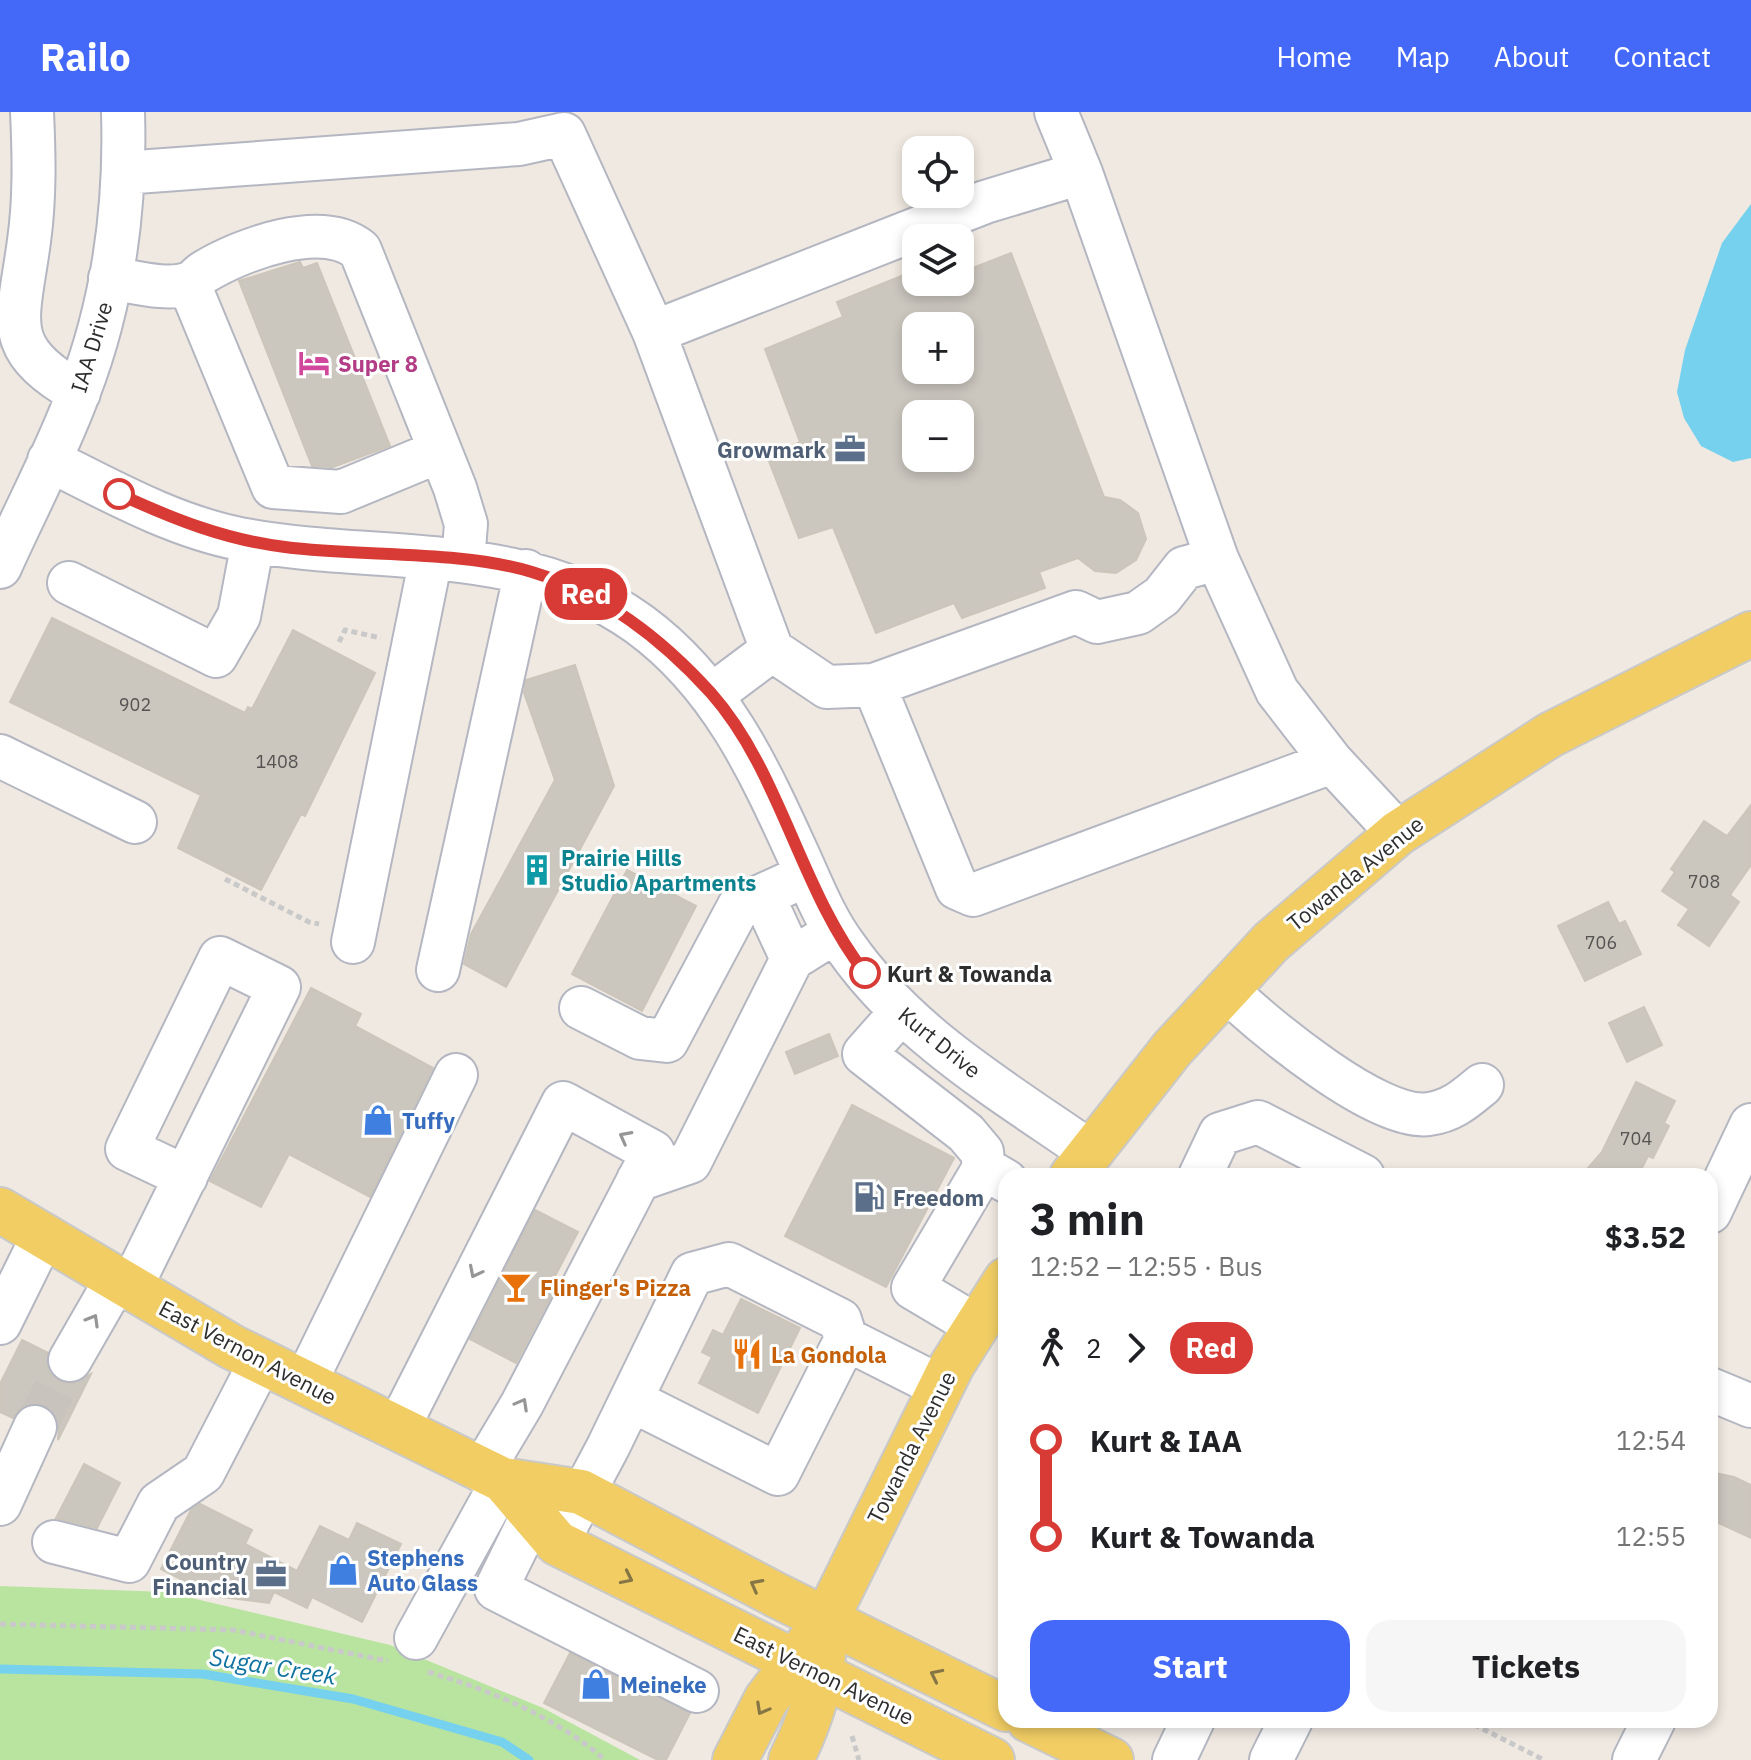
<!DOCTYPE html>
<html lang="en">
<head>
<meta charset="utf-8">
<style>
	body { margin:0; font-family:"IBM Plex Sans",sans-serif; background:#f6f6f6; color:#202124; height:100vh; display:flex; flex-direction:column; font-size:30px; white-space:nowrap }
	* { box-sizing:border-box; margin:0 }
	p { font-size:26px; color:#757577 }
	.icon { flex:none; width:44px; height:44px; fill:none; stroke:currentColor; stroke-width:2; stroke-linecap:round; stroke-linejoin:round }
	.map { position:relative; flex:1; overflow:hidden }
	.drawer { position:absolute; left:998px; top:1056px; width:720px; height:560px; display:flex; flex-direction:column; background:#fff; border-radius:24px; box-shadow:0 4px 12px #0003 }
	.drawer>* { flex:none }
	.badge { padding:0 16px; border-radius:26px; font-size:28px; line-height:52px }
	.buttons { position:absolute; left:902px; top:24px; display:grid; gap:16px }
	.buttons a { display:grid; place-items:center; width:72px; height:72px; border-radius:16px; background:#fff; box-shadow:0 4px 12px #0003; font-size:40px }
	.map>.badge { position:absolute; translate:-50% -50%; box-shadow:0 0 0 4px #fff }
	.legs { display:flex; align-items:center; gap:12px; height:88px; padding:0 32px; font-size:26px }
	.legs p { margin-inline-start:auto }
	.head { display:flex; align-items:center; justify-content:space-between; height:136px; padding:0 32px }
	h1 { font-size:44px; font-weight:700; line-height:60px }
	.primary-button { display:flex; gap:16px; margin-top:auto; padding:16px 32px }
	.primary-button a { flex:1; height:92px; border-radius:24px; background:#4469f9; color:#fff; font-size:32px; font-weight:700; line-height:92px; text-align:center }
	.primary-button a+a { background:#f6f6f6; color:#202124 }
	ul { padding:0 32px; list-style:none }
	li { display:flex; align-items:center; gap:28px; height:96px; font-size:30px }
	li i { display:grid; place-items:center; width:12px; height:100%; margin:0 10px; background:currentColor }
	li i::after { content:''; width:20px; height:20px; margin:-10px; border:6px solid; border-radius:50%; background:#fff }
	li p { margin-inline-start:auto }
	li:first-child i { background:linear-gradient(#0000 50%,currentColor 0) }
	li:last-child i { background:linear-gradient(currentColor 50%,#0000 0) }
	header { display:flex; align-items:center; gap:48px; box-sizing:border-box; height:112px; padding:0 40px; background:#4469f9; color:#fff }
	header strong { font-size:38px }
	nav { display:flex; gap:44px; margin-inline-start:auto; font-size:28px }
	.map>svg:first-child { display:block }
</style>
</head>
<body>
<header>
<strong>Railo</strong>
<nav><a>Home</a><a>Map</a><a>About</a><a>Contact</a></nav>
</header>
<div class="map">
<svg width="1751" height="1648" viewBox="0 0 1751 1648">
	<rect width="100%" height="100%" fill="#efe9e1"/>
	<!-- green -->
	<path fill="#b8e49f" d="M 0,1474 L 166,1480 L 390,1533 L 543,1596 L 640,1648 L 0,1648 Z"/>
	<!-- water -->
	<path fill="#76d1ef" d="M 1751,92 L 1751,346 L 1733,350 L 1701,334 L 1684,306 L 1677,280 L 1685,238 L 1722,131 Z"/>
	<g fill="none" stroke-linecap="round" stroke-linejoin="round">
		<!-- stream -->
		<path stroke="#76d1ef" stroke-width="9" d="M 0,1557 L 203,1562 L 353,1587 L 502,1630 L 529,1648"/>
	</g>
	<!-- building -->
	<path fill="#cbc7bf" stroke="#cbc5ba" stroke-width="2" fill-rule="evenodd" d="M 1011,141 L 1104,385 L 1120,388 L 1138,401 L 1146,427 L 1136,448 L 1116,461 L 1095,459 L 1078,446 L 1039,460 L 1045,476 L 962,506 L 954,491 L 876,521 L 833,415 L 799,426 L 767,344 L 800,330 L 765,237 L 843,205 L 837,190 L 916,158 L 916,178 L 937,170 L 960,170 L 960,161 ZM 916,214 L 960,214 L 960,258 L 916,258 ZM 916,302 L 960,302 L 960,346 L 916,346 Z
		M 300,150 L 303,156 L 317,151 L 390,334 L 333,355 L 312,354 L 239,169 Z
		M 52,506 L 245,601 L 248,595 L 252,597 L 293,518 L 375,561 L 305,704 L 301,702 L 261,778 L 178,736 L 201,683 L 10,590 Z
		M 575,553 L 614,674 L 506,875 L 464,852 L 471,822 L 555,668 L 524,581 L 526,568 Z
		M 1751,693 L 1751,753 L 1730,783 L 1739,790 L 1709,834 L 1678,813 L 1689,797 L 1662,779 L 1675,760 L 1671,757 L 1704,709 L 1727,724 Z
		M 627,758 L 696,794 L 642,899 L 572,862 Z
		M 1608,790 L 1619,812 L 1625,809 L 1641,842 L 1585,869 L 1558,814 Z
		M 311,876 L 361,902 L 355,914 L 433,956 L 370,1085 L 289,1042 L 261,1095 L 210,1069 Z
		M 1644,895 L 1662,933 L 1627,950 L 1609,911 Z
		M 829,922 L 838,944 L 795,962 L 786,940 Z
		M 1636,970 L 1675,989 L 1664,1011 L 1669,1014 L 1653,1046 L 1648,1044 L 1638,1064 L 1581,1064 L 1602,1040 Z
		M 852,993 L 954,1046 L 886,1175 L 785,1124 Z
		M 535,1098 L 578,1120 L 551,1172 L 556,1175 L 516,1251 L 470,1227 Z
		M 741,1187 L 800,1216 L 758,1301 L 699,1271 L 712,1245 L 702,1240 L 713,1218 L 723,1223 Z
		M 22,1228 L 48,1241 L 49,1259 L 59,1269 L 71,1272 L 91,1262 L 58,1328 L 59,1312 L 54,1300 L 46,1294 L 33,1291 L 22,1295 L 13,1306 L 0,1300 L 0,1272 Z
		M 84,1352 L 120,1371 L 97,1416 L 56,1406 Z
		M 1710,1360 L 1734,1365 L 1751,1373 L 1751,1426 L 1710,1407 Z
		M 200,1392 L 252,1418 L 245,1432 L 297,1459 L 320,1414 L 349,1428 L 357,1411 L 401,1432 L 362,1510 L 312,1485 L 307,1496 L 274,1480 L 269,1491 L 214,1484 L 161,1457 L 191,1398 Z
		M 570,1541 L 690,1601 L 666,1648 L 658,1648 L 544,1591 Z"/>
	<g fill="none" stroke-linecap="round" stroke-linejoin="round">
		<!-- minor-tunnel -->
		<path stroke="#c8c4bd" stroke-width="42" stroke-dasharray="42 21" stroke-linecap="butt" d="M 35,1315 L 70,1248"/>
		<defs>
			<path id="minor" d="M 32,0 C 34,43 35,86 29,129 C 18,212 0,235 79,281
				M 123,61 L 519,32 L 564,22 L 654,220
				M 110,166 C 132,169 168,180 190,171 C 195,169 199,163 204,160 C 242,137 322,107 360,138 L 455,376 L 466,412 L 463,449
				M 189,172 L 273,375 L 341,380 L 440,339
				M 49,348 C 109,378 173,414 240,427 C 375,453 521,427 639,512 C 720,571 759,657 799,745 C 813,776 825,807 845,834 C 907,923 1001,978 1089,1039
				M 1217,447 L 1277,579 L 1332,650 L 1398,721
				M 0,455 C 26,397 56,341 78,282 C 113,192 126,96 123,0
				M 69,471 L 216,544 L 239,504 L 253,430
				M 772,538 L 654,220 L 985,90 L 1081,61
				M 874,573 L 957,776 L 973,783 L 1332,650
				M 712,583 L 772,538 L 827,575 L 874,573 L 1076,500 L 1097,510 L 1138,501 L 1162,484 L 1184,456 L 1217,447 L 1081,61 L 1056,0
				M 0,644 L 135,710
				M 763,784 L 792,847
				M 353,830 L 431,446
				M 438,858 L 526,459
				M 1227,879 C 1265,914 1378,1010 1429,1002 C 1452,999 1465,987 1482,973
				M 581,896 L 640,926 L 667,929 L 739,794 L 807,763
				M 901,900 L 864,942 L 966,1021 L 982,1040 L 984,1056
				M 1200,1064 L 1220,1022 L 1258,1010 L 1363,1064
				M 638,1068 L 690,1050 L 792,847 L 835,820
				M 1710,1100 L 1751,1013
				M 130,1177 L 279,875 L 220,846 L 127,1037 L 186,1065
				M 0,1211 L 43,1124
				M 977,1214 L 913,1176 L 984,1056 L 1006,1069
				M 70,1248 L 116,1168
				M 305,1271 L 456,963
				M 1710,1277 L 1751,1294
				M 631,1288 L 778,1362 L 846,1227
				M 398,1316 L 563,991 L 653,1040 L 522,1292 L 482,1359
				M 546,1375 L 496,1477 L 697,1579
				M 0,1392 L 35,1315
				M 54,1430 L 129,1449 L 159,1391 L 203,1361 L 261,1249
				M 557,1431 L 608,1335 L 692,1162 L 729,1152 L 840,1208 L 846,1227 L 941,1275
				M 416,1526 L 503,1368
				M 1174,1648 L 1193,1608
				M 1271,1648 L 1291,1608
				M 1634,1648 L 1654,1608"/>
			<path id="major" d="M 1072,1064 L 1172,937 L 1271,830 L 1398,721 L 1550,623 L 1751,522
				M 0,1098 L 232,1235 L 503,1368 L 581,1380 L 776,1483 L 1006,1597
				M 503,1368 L 557,1431 L 992,1648
				M 1029,1608 L 1111,1648
				M 735,1648 L 766,1588 L 826,1508 L 952,1253 L 1006,1168
				M 791,1648 C 810,1609 821,1576 824,1533"/>
		</defs>
		<!-- minor casing -->
		<use href="#minor" stroke="#b4b7c1" stroke-width="46"/>
		<!-- major casing -->
		<use href="#major" stroke="#c9c9c9" stroke-width="48"/>
		<!-- path -->
		<path stroke="#c9c9c9" stroke-width="5" stroke-dasharray="6 4" stroke-linecap="butt" d="M 339,530 L 345,518 L 381,526
			M 225,767 L 309,810 L 319,812
			M 0,1512 L 233,1518 L 388,1549
			M 428,1560 C 490,1578 556,1605 605,1648
			M 1465,1608 L 1544,1648
			M 852,1624 L 859,1648"/>
		<!-- minor -->
		<use href="#minor" stroke="#fff" stroke-width="42"/>
		<!-- major -->
		<use href="#major" stroke="#f1cd64" stroke-width="44"/>
	</g>
	<!-- one-way arrows -->
	<defs><path id="oneway-chevron" d="M-2-3.5L2.5 0L-2 3.5" fill="none" stroke-width="1.6" stroke-linecap="round" stroke-linejoin="round" transform="scale(2)"/></defs>
	<g stroke="#969696">
		<use href="#oneway-chevron" transform="translate(625 1025) rotate(-152)"/>
		<use href="#oneway-chevron" transform="translate(475 1160) rotate(117)"/>
		<use href="#oneway-chevron" transform="translate(93 1208) rotate(-60)"/>
		<use href="#oneway-chevron" transform="translate(522 1292) rotate(-61)"/>
	</g>
	<g stroke="#867646">
		<use href="#oneway-chevron" transform="translate(627 1466) rotate(26)"/>
		<use href="#oneway-chevron" transform="translate(756 1473) rotate(-152)"/>
		<use href="#oneway-chevron" transform="translate(936 1563) rotate(-154)"/>
		<use href="#oneway-chevron" transform="translate(762 1597) rotate(119)"/>
	</g>
	<g fill="none" stroke-linecap="round" stroke-linejoin="round">
		<defs>
			<path id="line-1" d="M 119,382 C 173,407 226,428 285,435 C 362,445 460,438 532,460 C 604,482 661,526 711,581 C 781,660 799,776 865,861"/>
		</defs>
		<!-- line-1 casing -->
		<use href="#line-1" stroke="#fff" stroke-width="18"/>
		<!-- line-1 -->
		<use href="#line-1" stroke="#d83b35" stroke-width="12"/>
	</g>
	<!-- icons -->
	<defs>
		<symbol id="hotel-bare" viewBox="-9 -9 18 18"><path d="M-6-4.5h1.5V1H6V5H4.5V3h-9V5H-6ZM-4 0a1.8 1.8 0 1 1 3.6 0ZM.5 0V-2.5h3Q6-2.5 6 0Z" fill="#d1479c" stroke="#fff" stroke-width="2.5" paint-order="stroke"/></symbol>
		<symbol id="office-bare" viewBox="-9 -9 18 18"><path d="M-6-3h4V-5.5h4V-3h4V5H-6ZM-1-4.5V-3h2v-1.5ZM-6 0V1H6V0Z" fill="#5c6f8a" stroke="#fff" stroke-width="2.5" paint-order="stroke"/></symbol>
		<symbol id="building-bare" viewBox="-9 -9 18 18"><path d="M-4-6H4V6H1V3H-1V6H-4ZM-2.5-4.3h1.7v1.8h-1.7ZM.8-4.3h1.7v1.8H.8ZM-2.5-1h1.7V.8h-1.7ZM.8-1h1.7V.8H.8Z" fill="#0f9aa8" stroke="#fff" stroke-width="2.5" paint-order="stroke"/></symbol>
		<symbol id="shop-bare" viewBox="-9 -9 18 18"><path d="M-5-2.5h2.3a2.7 3.5 0 0 1 5.4 0H5L5.5 6h-11ZM-1.5-2.5h3a1.5 2.3 0 0 0-3 0Z" fill="#3f7fe0" stroke="#fff" stroke-width="2.5" paint-order="stroke"/></symbol>
		<symbol id="fuel-bare" viewBox="-9 -9 18 18"><path d="M-5.5-6h7V0h2V4h1.3V-2.5L3-4.5l.8-.8L6-3V5H2.5V1h-1V6h-7ZM-4.2-4.7v3.2H.2V-4.7Z" fill="#5c6f8a" stroke="#fff" stroke-width="2.5" paint-order="stroke"/></symbol>
		<symbol id="bar-bare" viewBox="-9 -9 18 18"><path d="M-6-5H6L.8 .8V4.5H3.5V6h-7V4.5H-.8V.8Z" fill="#e8710a" stroke="#fff" stroke-width="2.5" paint-order="stroke"/></symbol>
		<symbol id="restaurant-bare" viewBox="-9 -9 18 18"><path d="M-5-6h1v4h1v-4h1v4h1v-4h1v5L-1.5 .5V6h-2V.5L-5-1ZM5-6V6H3V1.5H1.5Q1.5-4 5-6Z" fill="#e8710a" stroke="#fff" stroke-width="2.5" paint-order="stroke"/></symbol>
	</defs>
	<g fill-rule="evenodd">
		<use href="#hotel-bare" x="292" y="229" width="44" height="44"/>
		<use href="#office-bare" x="828" y="315" width="44" height="44"/>
		<use href="#building-bare" x="515" y="736" width="44" height="44"/>
		<use href="#shop-bare" x="356" y="986" width="44" height="44"/>
		<use href="#fuel-bare" x="847" y="1063" width="44" height="44"/>
		<use href="#bar-bare" x="494" y="1153" width="44" height="44"/>
		<use href="#restaurant-bare" x="725" y="1220" width="44" height="44"/>
		<use href="#shop-bare" x="321" y="1436" width="44" height="44"/>
		<use href="#office-bare" x="249" y="1440" width="44" height="44"/>
		<use href="#shop-bare" x="574" y="1550" width="44" height="44"/>
	</g>
	<!-- markers -->
	<g fill="#fff" stroke="#d83b35" stroke-width="4">
		<circle cx="119" cy="382" r="14"/>
		<circle cx="865" cy="861" r="14"/>
	</g>
	<g text-anchor="middle" dominant-baseline="central" stroke-width="6" stroke-linejoin="round" paint-order="stroke">
		<!-- number labels -->
		<g font-size="18" fill="#555452">
			<text x="135" y="592">902</text>
			<text x="277" y="649">1408</text>
			<text x="1704" y="769">708</text>
			<text x="1601" y="830">706</text>
			<text x="1636" y="1026">704</text>
		</g>
		<!-- street labels -->
		<g font-size="22" fill="#2e2e2e" stroke="#fff">
			<text transform="translate(91 235) rotate(-73)">IAA Drive</text>
			<text transform="translate(1355 761) rotate(-39)">Towanda Avenue</text>
			<text transform="translate(940 930) rotate(39)">Kurt Drive</text>
			<text transform="translate(248 1240) rotate(28)">East Vernon Avenue</text>
			<text transform="translate(911 1335) rotate(-63)">Towanda Avenue</text>
			<text transform="translate(824 1563) rotate(26)">East Vernon Avenue</text>
		</g>
		<!-- hotel labels -->
		<g font-size="22" font-weight="bold" fill="#b23c85" stroke="#fff" text-anchor="start">
			<text x="338" y="251">Super 8</text>
		</g>
		<!-- service labels -->
		<g font-size="22" font-weight="bold" fill="#4e5e75" stroke="#fff" text-anchor="end">
			<text x="826" y="337">Growmark</text>
			<text x="893" y="1085" text-anchor="start">Freedom</text>
			<text x="247" y="1449">Country<tspan x="247" dy="25">Financial</tspan></text>
		</g>
		<!-- culture labels -->
		<g font-size="22" font-weight="bold" fill="#0d838f" stroke="#fff" text-anchor="start">
			<text x="561" y="745">Prairie Hills<tspan x="561" dy="25">Studio Apartments</tspan></text>
		</g>
		<!-- stop labels -->
		<g font-size="22" font-weight="bold" fill="#2e2e2e" stroke="#fff" text-anchor="start">
			<text x="887" y="861">Kurt &amp; Towanda</text>
		</g>
		<!-- shop labels -->
		<g font-size="22" font-weight="bold" fill="#366cbe" stroke="#fff" text-anchor="start">
			<text x="402" y="1008">Tuffy</text>
			<text x="367" y="1445">Stephens<tspan x="367" dy="25">Auto Glass</tspan></text>
			<text x="620" y="1572">Meineke</text>
		</g>
		<!-- food labels -->
		<g font-size="22" font-weight="bold" fill="#c56008" stroke="#fff" text-anchor="start">
			<text x="540" y="1175">Flinger's Pizza</text>
			<text x="771" y="1242">La Gondola</text>
		</g>
		<!-- water labels -->
		<g font-size="24" font-style="italic" fill="#0f72a1" stroke="#fff">
			<text transform="translate(273 1554) rotate(9)">Sugar Creek</text>
		</g>
	</g>
</svg>
<div class="buttons">
<a><svg class="icon" aria-label="locate" viewBox="0 0 24 24"><circle cx="12" cy="12" r="6"/><path d="M12 2v4M12 18v4M2 12h4M18 12h4"/></svg></a>
<a><svg class="icon" aria-label="layers" viewBox="0 0 24 24"><path d="M12 4l9 5-9 5-9-5zM3 14l9 5 9-5"/></svg></a>
<a>+</a>
<a>−</a>
</div>
<b class="badge" style="left:586px;top:482px;background:#d83b35;color:#fff">Red</b>
<section class="drawer">
<div class="head"><div><h1>3 min</h1><p>12:52 – 12:55 · Bus</p></div><b>$3.52</b></div>
<div class="legs"><svg class="icon" aria-label="walk" viewBox="0 0 24 24"><circle cx="13" cy="4" r="2"/><path d="M13 8l-2 6 4 7M11 14l-3 7M7 12l3-4h3l4 4"/></svg>2<svg class="icon" aria-label="forward" viewBox="0 0 24 24"><path d="M9 5l7 7-7 7"/></svg><b class="badge" style="background:#d83b35;color:#fff">Red</b></div>
<ul>
<li><i style="color:#d83b35"></i><b>Kurt &amp; IAA</b><p>12:54</p></li>
<li><i style="color:#d83b35"></i><b>Kurt &amp; Towanda</b><p>12:55</p></li>
</ul>
<div class="primary-button"><a>Start</a><a>Tickets</a></div>
</section>
</div>
</body>
</html>
